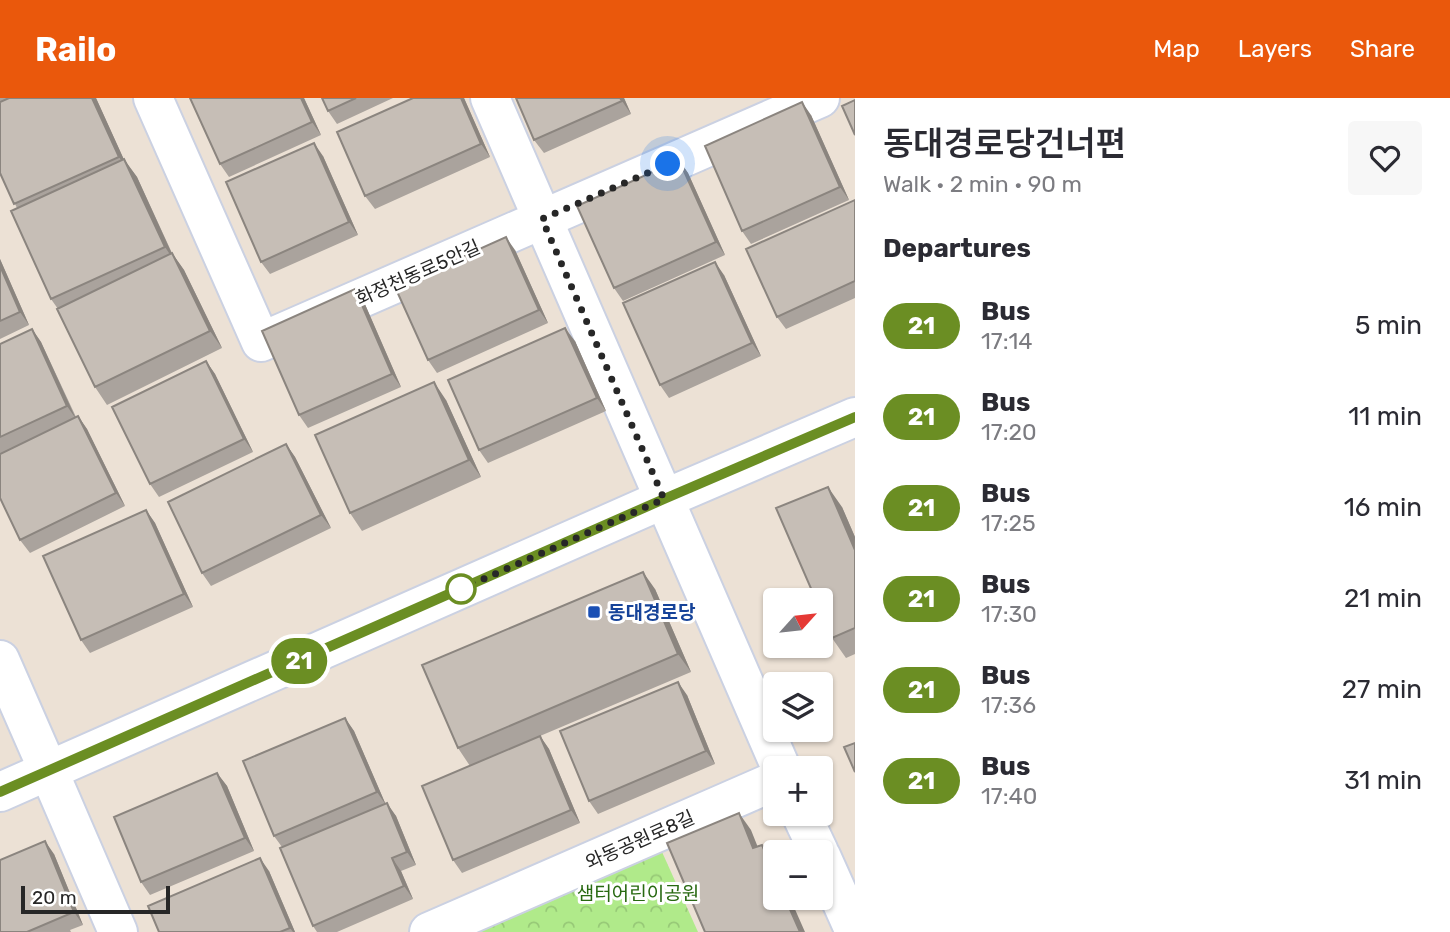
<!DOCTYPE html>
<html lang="en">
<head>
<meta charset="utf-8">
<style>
	body { margin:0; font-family:Rubik,"Noto Sans KR",sans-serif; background:#f7f7f7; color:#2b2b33; height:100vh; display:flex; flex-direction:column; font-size:26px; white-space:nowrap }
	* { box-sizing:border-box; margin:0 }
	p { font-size:23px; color:#7c7c81 }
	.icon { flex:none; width:38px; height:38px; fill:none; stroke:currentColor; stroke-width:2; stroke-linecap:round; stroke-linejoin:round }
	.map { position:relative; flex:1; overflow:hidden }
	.side { display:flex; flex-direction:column; background:#fff; width:595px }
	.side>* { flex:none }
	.badge { padding:0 14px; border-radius:23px; font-size:24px; line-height:46px }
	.needle { width:46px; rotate:63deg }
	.fabs { position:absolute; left:763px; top:490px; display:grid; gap:14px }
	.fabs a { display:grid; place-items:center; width:70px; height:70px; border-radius:7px; background:#fff; box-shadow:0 2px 5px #0004; font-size:35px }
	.scale { position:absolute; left:21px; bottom:18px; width:149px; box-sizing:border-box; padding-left:7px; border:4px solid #272727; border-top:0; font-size:19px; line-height:24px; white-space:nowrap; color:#272727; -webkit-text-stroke:5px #fff; paint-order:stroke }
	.you { position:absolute; width:35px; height:35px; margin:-18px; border:5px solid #fff; border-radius:50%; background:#1a73e8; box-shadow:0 0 0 10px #1a73e833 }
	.map>.badge { position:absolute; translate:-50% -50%; box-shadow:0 0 0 4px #fff }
	h2 { padding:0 28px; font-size:26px; line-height:63px }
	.round { display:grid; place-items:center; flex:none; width:74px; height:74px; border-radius:7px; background:#f7f7f7 }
	.overview { display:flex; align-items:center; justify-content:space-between; height:119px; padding:0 28px }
	h1 { font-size:33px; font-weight:600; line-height:52px }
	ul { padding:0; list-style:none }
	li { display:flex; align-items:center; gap:21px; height:91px; padding:0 28px }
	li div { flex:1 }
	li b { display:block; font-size:26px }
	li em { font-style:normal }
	li .badge { min-width:77px; font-weight:700; text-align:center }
	header { display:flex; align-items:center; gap:42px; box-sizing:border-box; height:98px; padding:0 35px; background:#ea580c; color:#fff }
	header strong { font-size:33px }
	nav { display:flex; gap:38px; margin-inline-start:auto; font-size:24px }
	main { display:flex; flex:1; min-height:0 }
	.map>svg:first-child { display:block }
</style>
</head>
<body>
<header>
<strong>Railo</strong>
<nav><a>Map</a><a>Layers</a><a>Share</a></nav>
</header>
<main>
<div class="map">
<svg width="855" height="834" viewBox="0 0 855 834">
	<defs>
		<pattern id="park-crowns" width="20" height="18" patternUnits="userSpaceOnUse" patternTransform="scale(1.75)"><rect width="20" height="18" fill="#b0ea8a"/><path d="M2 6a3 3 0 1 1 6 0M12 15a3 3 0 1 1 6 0" fill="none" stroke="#97c977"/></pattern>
	</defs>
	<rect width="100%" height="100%" fill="#ece1d5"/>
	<!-- park -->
	<path fill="url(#park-crowns)" d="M 658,745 L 698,834 L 453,834 Z"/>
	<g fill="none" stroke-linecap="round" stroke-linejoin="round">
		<defs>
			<path id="minor" d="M 153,0 L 261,244 L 820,0
				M 490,0 L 781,670
				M 49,674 L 118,834
				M 801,716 L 819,754
				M 821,758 L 855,834
				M 429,834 L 775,683"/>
			<path id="tertiary" d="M 0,562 L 49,674
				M 0,694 L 664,401 L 855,319"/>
		</defs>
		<!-- minor casing -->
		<use href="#minor" stroke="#cbd1e2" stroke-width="42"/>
		<!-- tertiary casing -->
		<use href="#tertiary" stroke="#cbd1e2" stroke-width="42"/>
		<!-- minor -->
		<use href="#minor" stroke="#fff" stroke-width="38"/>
		<!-- tertiary -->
		<use href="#tertiary" stroke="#fff" stroke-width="38"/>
	</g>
	<!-- wall -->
	<path fill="#aaa39d" d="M 0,0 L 96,0 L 124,62 L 137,79 L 172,155 L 184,172 L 222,250 L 107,307 L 95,289 L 58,211 L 51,201 L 17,110 L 0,75 Z
		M 304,0 L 321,37 L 229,79 L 220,66 Z
		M 322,0 L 393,0 L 337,26 L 328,13 Z
		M 413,0 L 464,0 L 490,59 L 375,111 L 365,98 Z
		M 624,0 L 631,16 L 544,55 L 534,42 Z
		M 811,17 L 849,102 L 751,146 L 742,133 Z
		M 323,58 L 358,137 L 270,176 L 261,164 Z
		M 679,62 L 688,75 L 725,157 L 623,203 L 614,190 Z
		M 855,102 L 855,200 L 786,231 L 777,219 Z
		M 515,152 L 548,225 L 437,275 L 428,262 Z
		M 0,161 L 29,227 L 0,241 Z
		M 724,177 L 761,258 L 669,300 L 660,287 Z
		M 355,191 L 364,204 L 401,289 L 308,330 L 299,317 Z
		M 32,231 L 41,244 L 76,319 L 78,318 L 87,331 L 125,408 L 30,455 L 20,442 L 0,356 L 0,246 Z
		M 575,243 L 606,313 L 488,365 L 479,352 Z
		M 206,263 L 215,276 L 253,354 L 159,399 L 150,386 Z
		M 446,302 L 481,379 L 362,433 L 350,415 Z
		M 286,346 L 295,359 L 331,430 L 211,488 L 202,475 Z
		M 842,409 L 855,439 L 855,556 L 846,560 L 832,540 Z
		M 146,412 L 155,425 L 193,509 L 90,555 L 81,542 Z
		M 655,491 L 691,574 L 540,638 L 549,651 L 580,725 L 462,775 L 453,762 L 470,668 L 458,650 Z
		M 687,597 L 715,666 L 598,716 L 589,703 Z
		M 345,620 L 354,633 L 385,705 L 396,718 L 416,767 L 401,773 L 413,801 L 337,834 L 317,834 L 313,828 L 282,749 L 274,738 Z
		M 217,675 L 227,688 L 254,753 L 150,797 L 141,784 Z
		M 54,756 L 83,827 L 70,832 L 71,834 L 0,834 Z
		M 269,773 L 295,834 L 159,834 Z"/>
	<!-- shaded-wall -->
	<path fill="#8b857f" d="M 92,0 L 96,0 L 131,77 L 119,59 Z
		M 301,0 L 304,0 L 321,37 L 312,24 Z
		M 461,0 L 464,0 L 490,59 L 481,46 Z
		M 620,0 L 624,0 L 631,16 L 622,3 Z
		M 802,4 L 811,17 L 849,102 L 840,89 Z
		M 314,45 L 323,58 L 358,137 L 349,124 Z
		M 124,61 L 137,79 L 177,167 L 165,149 Z
		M 679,62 L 688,75 L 725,157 L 716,144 Z
		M 506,139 L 515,152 L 548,225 L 539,212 Z
		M 172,155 L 184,172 L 222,250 L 210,233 Z
		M 0,161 L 29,227 L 20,214 L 0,168 Z
		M 715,164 L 724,177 L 761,258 L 752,245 Z
		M 355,191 L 364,204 L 401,289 L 392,276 Z
		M 565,230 L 575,243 L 606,313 L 597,300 Z
		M 32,231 L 41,244 L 76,321 L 67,308 Z
		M 206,263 L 215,276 L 253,354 L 244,341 Z
		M 434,284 L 446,302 L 481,379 L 469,362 Z
		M 78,318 L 87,331 L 125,408 L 116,395 Z
		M 286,346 L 295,359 L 331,430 L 321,417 Z
		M 828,389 L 842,409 L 855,439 L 855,452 Z
		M 146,412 L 155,425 L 193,509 L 184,496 Z
		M 643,474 L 655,491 L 691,574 L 678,556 Z
		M 678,584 L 687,597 L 715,666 L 706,653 Z
		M 345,620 L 354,633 L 386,707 L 377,694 Z
		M 540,638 L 549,651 L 580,725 L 571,712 Z
		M 217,675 L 227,688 L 254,753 L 245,740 Z
		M 387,705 L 396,718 L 416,767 L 407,754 Z
		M 739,715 L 751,732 L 765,767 L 753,750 Z
		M 45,743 L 54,756 L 83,827 L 74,814 Z
		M 762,747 L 775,765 L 775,776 Z
		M 260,760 L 269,773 L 295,834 L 293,834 L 290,830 Z
		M 392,760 L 401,773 L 413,801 L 404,788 Z
		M 785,800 L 790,800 L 805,834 L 800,834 Z"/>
	<!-- building -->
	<path fill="#c6beb6" stroke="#8b857f" stroke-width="2" d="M 9,0 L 92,0 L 119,59 L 14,106 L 0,75 L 0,4 Z
		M 190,0 L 301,0 L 312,24 L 220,66 Z
		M 322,0 L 356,0 L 328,13 Z
		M 413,0 L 461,0 L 481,46 L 365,98 L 337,34 Z
		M 516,0 L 620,0 L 622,3 L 534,42 Z
		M 855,2 L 855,37 L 842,8 Z
		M 802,4 L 840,89 L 742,133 L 705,48 Z
		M 314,45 L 349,124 L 261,164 L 226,84 Z
		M 124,61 L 165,149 L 51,201 L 11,113 Z
		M 679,62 L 716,144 L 614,190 L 577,108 Z
		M 855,102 L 855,183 L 777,219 L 746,151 Z
		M 506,139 L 539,212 L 428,262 L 395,189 Z
		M 172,155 L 210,233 L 95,289 L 57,211 Z
		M 715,164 L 752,245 L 660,287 L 623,205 Z
		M 0,168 L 20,214 L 0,223 Z
		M 355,191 L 392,276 L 299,317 L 262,233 Z
		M 565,230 L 597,300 L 479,352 L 448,282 Z
		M 32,231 L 67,308 L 0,339 L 0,246 Z
		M 206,263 L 244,341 L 150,386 L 112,309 Z
		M 434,284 L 469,362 L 350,415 L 315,337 Z
		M 78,318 L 116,395 L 20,442 L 0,400 L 0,356 Z
		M 286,346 L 321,417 L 202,475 L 168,404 Z
		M 828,389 L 855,452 L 855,530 L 832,540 L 821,514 L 821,502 L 816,502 L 776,410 Z
		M 146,412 L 184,496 L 81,542 L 43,458 Z
		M 643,474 L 678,556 L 458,650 L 422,567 Z
		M 678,584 L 706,653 L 589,703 L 560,633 Z
		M 345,620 L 377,694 L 274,738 L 243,663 Z
		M 540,638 L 571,712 L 453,762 L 422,688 Z
		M 855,645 L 855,674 L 844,649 Z
		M 217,675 L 245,740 L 141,784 L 114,719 Z
		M 387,705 L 407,754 L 392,760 L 404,788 L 313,828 L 280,750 Z
		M 739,715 L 753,750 L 762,747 L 775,776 L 775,800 L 785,800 L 800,834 L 705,834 L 667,745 Z
		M 45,743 L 74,814 L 27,834 L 0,834 L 0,762 Z
		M 260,760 L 290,830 L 280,834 L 159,834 L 148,808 Z"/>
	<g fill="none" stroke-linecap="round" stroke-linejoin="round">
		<defs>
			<path id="line" d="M 0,694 L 664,401 L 855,319"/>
		</defs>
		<!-- line casing -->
		<use href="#line" stroke="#fff" stroke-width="16"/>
		<!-- line -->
		<use href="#line" stroke="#6b8e23" stroke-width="10"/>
		<!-- walk -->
		<path stroke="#272727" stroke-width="7" stroke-dasharray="0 12.6" d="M 461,491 L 664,401 L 542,121 L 668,66"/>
	</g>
	<!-- markers -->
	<circle fill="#fff" stroke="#6b8e23" stroke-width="3.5" cx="461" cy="491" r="14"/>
	<rect fill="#1a4fb4" stroke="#fff" stroke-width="2.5" x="587" y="507" width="14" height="14" rx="3.5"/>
	<g text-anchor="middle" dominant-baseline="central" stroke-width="6" stroke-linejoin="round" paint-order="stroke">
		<!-- street labels -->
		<g font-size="19" fill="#272727" stroke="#fff">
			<text transform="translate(418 175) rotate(-24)">화정천동로5안길</text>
			<text transform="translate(640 742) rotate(-24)">와동공원로8길</text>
		</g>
		<!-- transit labels -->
		<g font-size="19" font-weight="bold" fill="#164399" stroke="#fff" text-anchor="start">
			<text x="608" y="514">동대경로당</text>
		</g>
		<!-- park labels -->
		<g font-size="19" fill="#286911" stroke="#fff">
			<text x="638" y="795">샘터어린이공원</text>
		</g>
	</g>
</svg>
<div class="fabs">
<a><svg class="needle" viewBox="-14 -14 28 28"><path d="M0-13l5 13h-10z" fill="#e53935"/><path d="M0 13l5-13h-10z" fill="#7c7c81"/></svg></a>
<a><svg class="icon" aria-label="layers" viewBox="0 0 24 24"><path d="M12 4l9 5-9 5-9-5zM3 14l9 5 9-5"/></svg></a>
<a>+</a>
<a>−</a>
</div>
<div class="scale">20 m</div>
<div class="you" style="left:668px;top:66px"></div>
<b class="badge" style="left:299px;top:563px;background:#6b8e23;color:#fff">21</b>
</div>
<section class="side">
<div class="overview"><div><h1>동대경로당건너편</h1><p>Walk · 2 min · 90 m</p></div><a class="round"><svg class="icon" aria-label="heart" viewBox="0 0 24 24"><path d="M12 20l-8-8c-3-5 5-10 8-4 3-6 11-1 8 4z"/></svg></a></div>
<h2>Departures</h2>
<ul>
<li><span class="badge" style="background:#6b8e23;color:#fff">21</span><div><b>Bus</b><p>17:14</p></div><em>5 min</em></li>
<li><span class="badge" style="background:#6b8e23;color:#fff">21</span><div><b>Bus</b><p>17:20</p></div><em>11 min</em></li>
<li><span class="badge" style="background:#6b8e23;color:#fff">21</span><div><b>Bus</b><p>17:25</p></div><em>16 min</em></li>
<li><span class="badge" style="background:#6b8e23;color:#fff">21</span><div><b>Bus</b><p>17:30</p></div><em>21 min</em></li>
<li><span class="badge" style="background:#6b8e23;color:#fff">21</span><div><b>Bus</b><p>17:36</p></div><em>27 min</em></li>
<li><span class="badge" style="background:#6b8e23;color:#fff">21</span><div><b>Bus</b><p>17:40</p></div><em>31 min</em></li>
</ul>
</section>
</main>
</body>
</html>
